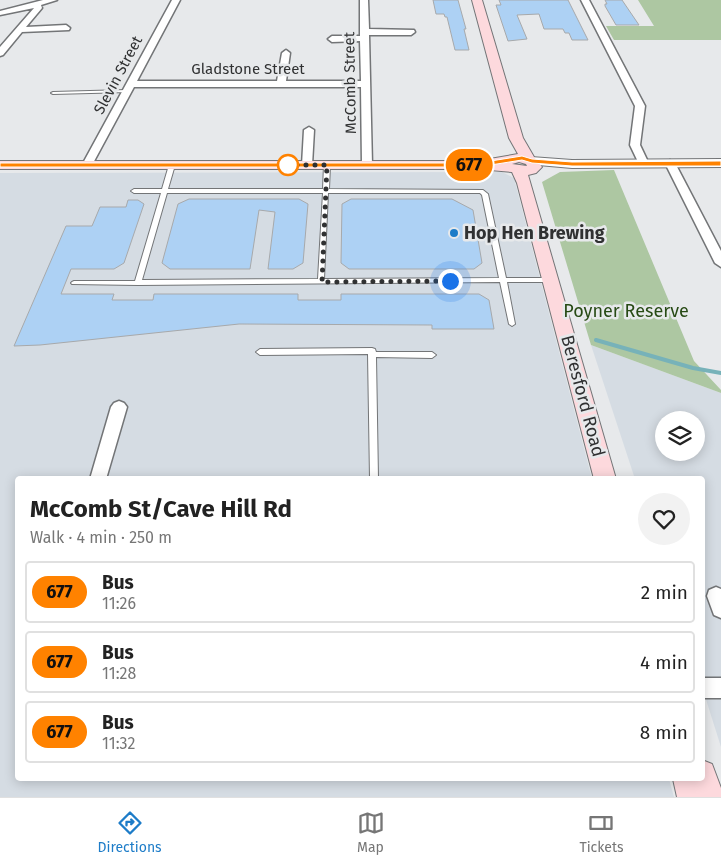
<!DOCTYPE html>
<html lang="en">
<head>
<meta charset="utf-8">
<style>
	body { margin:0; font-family:"Fira Sans",sans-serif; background:#f2f2f2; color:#222; height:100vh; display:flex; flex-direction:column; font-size:19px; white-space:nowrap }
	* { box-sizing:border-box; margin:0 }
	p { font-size:16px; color:#767676 }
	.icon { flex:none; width:28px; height:28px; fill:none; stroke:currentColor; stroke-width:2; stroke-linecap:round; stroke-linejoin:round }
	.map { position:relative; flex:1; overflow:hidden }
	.panel { position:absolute; left:15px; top:476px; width:690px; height:305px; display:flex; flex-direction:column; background:#fff; border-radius:5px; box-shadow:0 2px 12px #0003 }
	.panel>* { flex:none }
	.badge { padding:0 10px; border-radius:16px; font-size:18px; line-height:32px }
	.fabs { position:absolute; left:655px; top:411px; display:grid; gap:10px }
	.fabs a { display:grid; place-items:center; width:50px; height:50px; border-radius:50%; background:#fff; box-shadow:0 2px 12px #0003; font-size:25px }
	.you { position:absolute; width:25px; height:25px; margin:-12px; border:4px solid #fff; border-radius:50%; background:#1a73e8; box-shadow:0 0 0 8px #1a73e833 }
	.map>.badge { position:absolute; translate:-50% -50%; box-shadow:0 0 0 2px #fff }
	.round { display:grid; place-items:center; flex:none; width:52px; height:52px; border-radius:26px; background:#f2f2f2 }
	.overview { display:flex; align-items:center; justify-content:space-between; height:85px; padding:0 15px }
	h1 { font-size:24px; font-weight:700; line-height:38px }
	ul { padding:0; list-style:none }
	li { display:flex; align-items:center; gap:15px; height:62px; margin:0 10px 8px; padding:0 5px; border:2px solid #e0e0e0; border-radius:5px }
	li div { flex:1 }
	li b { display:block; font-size:19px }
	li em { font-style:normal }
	li .badge { min-width:55px; font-weight:700; text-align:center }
	.menu { display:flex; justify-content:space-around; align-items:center; height:70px; border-top:1px solid #e0e0e0; background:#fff; font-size:14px; color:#767676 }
	.menu a { display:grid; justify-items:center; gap:2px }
	.menu .selected { color:#1d7cc8 }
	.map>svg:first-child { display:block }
</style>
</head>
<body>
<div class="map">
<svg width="721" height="797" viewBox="0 0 721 797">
	<rect width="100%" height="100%" fill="#e7e9eb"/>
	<!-- built -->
	<path fill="#d5dce3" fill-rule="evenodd" d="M 502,172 L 514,178 L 592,479 L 18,479 L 18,779 L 669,779 L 674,797 L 0,797 L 0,173 Z
		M 591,345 L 721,393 L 721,747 L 703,690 L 702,479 L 635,479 ZM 664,420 L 696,420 L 696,452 L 664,452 Z"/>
	<!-- green -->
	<path fill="#adc7a2" d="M 638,0 L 721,0 L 721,40 L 614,40 L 606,26 L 654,26 Z
		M 614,170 L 694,361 L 721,390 L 721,393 L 591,345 L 542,182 L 560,172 Z"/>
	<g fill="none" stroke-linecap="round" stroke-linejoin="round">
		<!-- stream -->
		<path stroke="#77b2b9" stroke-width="4" d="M 596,340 L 693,368 L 721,373"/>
	</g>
	<!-- building -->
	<path fill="#add1f4" stroke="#a7a9ab" d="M 433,0 L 458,0 L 466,29 L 464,29 L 469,50 L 455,50 L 447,17 L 445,17 L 444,14 L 436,14 Z
		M 499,0 L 568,0 L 588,40 L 572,40 L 569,33 L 565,33 L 563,29 L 544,29 L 539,14 L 517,15 L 527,39 L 508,41 L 496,5 L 501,5 Z
		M 605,0 L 622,0 L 639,25 L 616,25 L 605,6 L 605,4 L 607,4 Z
		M 189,199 L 299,199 L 308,204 L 303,263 L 293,269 L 268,269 L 275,212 L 259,210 L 250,269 L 170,269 L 162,263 L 178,204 Z
		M 351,199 L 452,199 L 473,210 L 482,263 L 474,269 L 349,269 L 341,263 L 342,204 Z
		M 128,200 L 138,200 L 144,204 L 124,263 L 114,269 L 71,269 L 61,294 L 114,294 L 112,300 L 153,300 L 154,294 L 298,294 L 298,300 L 341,300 L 341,294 L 479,294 L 489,300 L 494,329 L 432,329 L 432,325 L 239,324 L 40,345 L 14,346 L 66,226 L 92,226 L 100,207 L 126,207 Z"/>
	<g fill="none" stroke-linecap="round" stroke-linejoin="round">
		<defs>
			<path id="service" d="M 127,90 L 129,90 L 129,92 L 53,94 L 51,93 L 53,92 Z
				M 172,163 L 175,165 L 168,189 L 323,189 L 324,165 L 327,163 L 330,165 L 329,189 L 483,190 L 488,194 L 506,278 L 551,278 L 554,280 L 551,282 L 507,282 L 515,324 L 512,326 L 509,324 L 500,282 L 138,285 L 72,284 L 71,283 L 72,282 L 74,281 L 135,281 L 161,193 L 134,193 L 131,191 L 134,189 L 162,189 L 169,165 ZM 167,193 L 323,193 L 318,279 L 142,280 ZM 328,193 L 480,193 L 482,195 L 499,278 L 324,279 Z
				M 372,348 L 375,349 L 376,352 L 432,352 L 436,355 L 432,358 L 376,357 L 378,479 L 370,479 L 368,354 L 260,355 L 256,352 L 260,349 Z"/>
			<path id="minor" d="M 43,0 L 57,0 L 41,5 L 42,8 L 26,27 L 66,25 L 70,28 L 69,30 L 22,32 L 3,55 L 0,56 L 0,47 L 34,8 L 0,15 L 0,11 Z
				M 172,0 L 180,0 L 137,81 L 277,81 L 282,53 L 286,50 L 290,53 L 286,81 L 361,81 L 360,41 L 332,42 L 328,39 L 332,36 L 360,36 L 360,0 L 368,0 L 369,29 L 414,30 L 415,32 L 411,35 L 369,35 L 372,165 L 371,167 L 367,168 L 362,165 L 361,87 L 134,87 L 92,165 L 87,168 L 83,167 L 82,165 Z
				M 581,0 L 589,0 L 645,106 L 640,145 L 649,164 L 648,166 L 640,166 L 630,145 L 635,106 Z
				M 309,127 L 314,130 L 312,165 L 307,168 L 302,165 L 304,130 Z
				M 670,160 L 675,163 L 721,251 L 721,267 L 715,263 L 665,163 Z
				M 119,401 L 124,403 L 127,407 L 106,479 L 90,479 L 111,407 L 114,403 Z
				M 716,587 L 721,589 L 721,618 L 714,615 L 707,596 L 709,590 Z
				M 702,678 L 721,678 L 721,698 L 702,698 Z"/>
			<path id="tertiary" d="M 531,157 L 572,160 L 721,159 L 721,167 L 572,168 L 527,164 L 525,161 Z"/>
			<path id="secondary" d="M 472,0 L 482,0 L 523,138 L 534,157 L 542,167 L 536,173 L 528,175 L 616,479 L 594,479 L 517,183 L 512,172 L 478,169 L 0,169 L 0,161 L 478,161 L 518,154 L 509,138 ZM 519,162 L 526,164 L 527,166 L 512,164 Z
				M 702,760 L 712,764 L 721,788 L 721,797 L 677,797 L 673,779 L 702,779 Z"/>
		</defs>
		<!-- service casing -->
		<use href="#service" stroke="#737577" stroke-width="2"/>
		<!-- minor casing -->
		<use href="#minor" stroke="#737577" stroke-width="3"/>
		<!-- tertiary casing -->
		<use href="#tertiary" stroke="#737577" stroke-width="2"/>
		<!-- secondary casing -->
		<use href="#secondary" stroke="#737577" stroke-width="2"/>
		<!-- service -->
		<use href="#service" fill="#fff" fill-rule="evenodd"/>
		<!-- minor -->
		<use href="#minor" fill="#fff" fill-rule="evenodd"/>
		<!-- tertiary -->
		<use href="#tertiary" fill="#fff" fill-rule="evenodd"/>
		<!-- secondary -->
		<use href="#secondary" fill="#fdd9dd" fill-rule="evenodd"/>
	</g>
	<!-- line -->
	<path fill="#ff8200" stroke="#fff" d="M 522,156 L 532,159 L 572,162 L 721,161 L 721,166 L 572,166 L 532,163 L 522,160 L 478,167 L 0,167 L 0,163 L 478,163 Z"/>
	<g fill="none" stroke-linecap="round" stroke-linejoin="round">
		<!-- walk -->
		<path stroke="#303132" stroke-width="5" stroke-dasharray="0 9" d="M 288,165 L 327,165 L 322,282 L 450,281"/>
	</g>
	<!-- markers -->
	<circle fill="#fff" stroke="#ff8200" stroke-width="2.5" cx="288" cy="165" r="10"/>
	<circle fill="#1d7cc8" stroke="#e7e9eb" stroke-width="2" cx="454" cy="233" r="5"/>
	<g text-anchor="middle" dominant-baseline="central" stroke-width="5" stroke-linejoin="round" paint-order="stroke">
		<!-- far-street labels -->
		<g font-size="15" fill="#303132" stroke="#e7e9eb">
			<text x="248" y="69">Gladstone Street</text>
			<text transform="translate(118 75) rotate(-62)">Slevin Street</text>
			<text transform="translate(350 83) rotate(-91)">McComb Street</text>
		</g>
		<!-- poi labels -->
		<g font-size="18" font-weight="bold" fill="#303132" stroke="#e7e9eb" text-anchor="start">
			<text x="464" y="233">Hop Hen Brewing</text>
		</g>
		<!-- park labels -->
		<g font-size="18" fill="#274a14" stroke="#e7e9eb">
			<text x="626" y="311">Poyner Reserve</text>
		</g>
		<!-- street labels -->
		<g font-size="18" fill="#303132" stroke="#e7e9eb">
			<text transform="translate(583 396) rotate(75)">Beresford Road</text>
		</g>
	</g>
</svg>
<div class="fabs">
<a><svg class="icon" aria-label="layers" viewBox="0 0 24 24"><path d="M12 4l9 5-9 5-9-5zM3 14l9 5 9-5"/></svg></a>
</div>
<div class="you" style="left:450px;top:281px"></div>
<b class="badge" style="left:469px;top:165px;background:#ff8200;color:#111">677</b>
<section class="panel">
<div class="overview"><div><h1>McComb St/Cave Hill Rd</h1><p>Walk · 4 min · 250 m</p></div><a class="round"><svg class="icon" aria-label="heart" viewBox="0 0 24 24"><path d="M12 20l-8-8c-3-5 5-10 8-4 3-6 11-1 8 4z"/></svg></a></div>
<ul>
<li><span class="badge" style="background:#ff8200;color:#111">677</span><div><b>Bus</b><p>11:26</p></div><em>2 min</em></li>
<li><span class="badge" style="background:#ff8200;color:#111">677</span><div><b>Bus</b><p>11:28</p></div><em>4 min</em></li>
<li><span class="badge" style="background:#ff8200;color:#111">677</span><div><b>Bus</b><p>11:32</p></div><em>8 min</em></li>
</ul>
</section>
</div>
<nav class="menu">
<a class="selected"><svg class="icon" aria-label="directions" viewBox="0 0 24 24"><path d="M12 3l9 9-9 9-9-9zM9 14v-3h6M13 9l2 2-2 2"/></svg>Directions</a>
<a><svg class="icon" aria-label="map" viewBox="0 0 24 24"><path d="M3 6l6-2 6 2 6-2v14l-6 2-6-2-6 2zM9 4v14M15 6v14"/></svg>Map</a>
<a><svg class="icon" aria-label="tickets" viewBox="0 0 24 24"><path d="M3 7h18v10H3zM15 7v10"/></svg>Tickets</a>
</nav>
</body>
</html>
